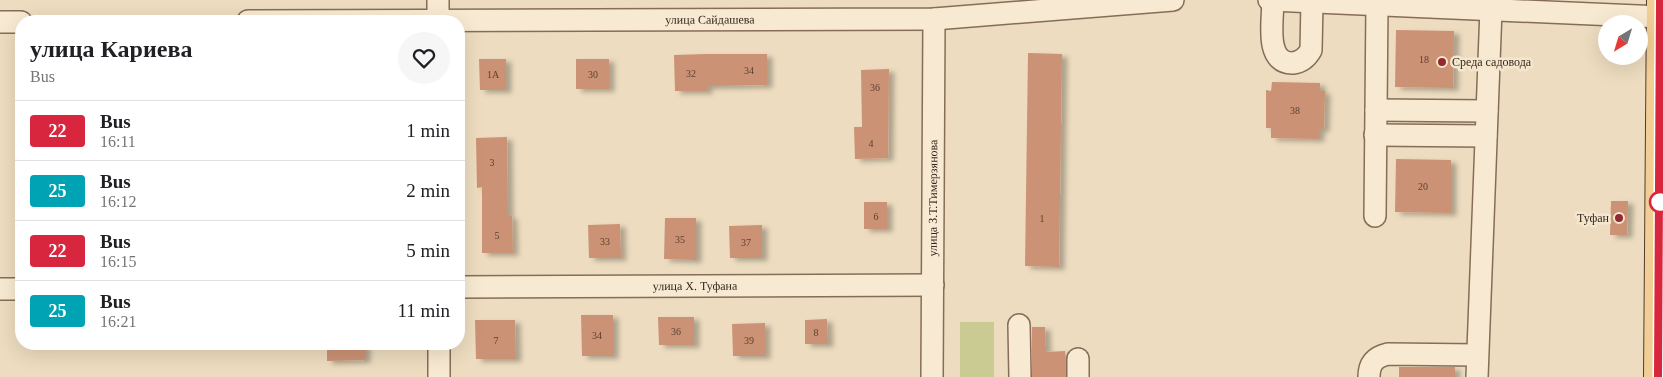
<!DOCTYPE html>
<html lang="en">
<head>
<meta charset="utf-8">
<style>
	body { margin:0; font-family:Georgia,serif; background:#f6f6f6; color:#202124; height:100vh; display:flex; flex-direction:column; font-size:19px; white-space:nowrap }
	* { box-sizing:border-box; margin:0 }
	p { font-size:16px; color:#757577 }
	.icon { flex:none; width:28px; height:28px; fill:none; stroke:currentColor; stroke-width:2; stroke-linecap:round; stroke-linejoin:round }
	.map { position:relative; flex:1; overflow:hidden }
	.panel { position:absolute; left:15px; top:15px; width:450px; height:335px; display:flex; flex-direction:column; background:#fff; border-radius:20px; box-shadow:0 5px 20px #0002 }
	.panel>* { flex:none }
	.badge { padding:0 10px; border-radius:4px; font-size:18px; line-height:32px }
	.needle { width:32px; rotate:218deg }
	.fabs { position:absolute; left:1598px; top:15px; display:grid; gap:10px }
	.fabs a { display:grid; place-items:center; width:50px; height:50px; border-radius:50%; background:#fff; box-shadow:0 5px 20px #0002; font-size:25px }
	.map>.badge { position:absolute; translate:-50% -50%; box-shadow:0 0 0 2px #fff }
	.round { display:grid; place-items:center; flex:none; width:52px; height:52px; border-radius:26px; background:#f6f6f6 }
	.head { display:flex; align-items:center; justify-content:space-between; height:85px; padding:0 15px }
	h1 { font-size:24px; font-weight:800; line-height:38px }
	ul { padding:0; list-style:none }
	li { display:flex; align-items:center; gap:15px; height:60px; padding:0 15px; border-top:1px solid #e0e0e0 }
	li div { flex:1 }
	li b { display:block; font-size:19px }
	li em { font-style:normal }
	li .badge { min-width:55px; font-weight:700; text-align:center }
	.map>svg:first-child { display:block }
</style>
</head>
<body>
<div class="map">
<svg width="1663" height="377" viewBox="0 0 1663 377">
	<defs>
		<filter id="shadow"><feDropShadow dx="5.5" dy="3" stdDeviation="2.5" flood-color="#0004"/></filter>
	</defs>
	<rect width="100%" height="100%" fill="#eddcbf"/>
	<!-- green -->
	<path fill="#c9cb93" d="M 960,322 L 994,322 L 994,377 L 960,377 Z"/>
	<!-- building -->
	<path fill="#cc9275" filter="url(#shadow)" d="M 1396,30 L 1454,31 L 1453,88 L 1395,87 Z
		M 1028,53 L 1062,54 L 1059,267 L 1025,266 Z
		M 706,54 L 767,54 L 767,85 L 707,86 L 707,91 L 675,91 L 674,55 Z
		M 479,59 L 506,59 L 506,90 L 480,90 Z
		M 576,59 L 609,59 L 609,89 L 576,89 Z
		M 889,69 L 888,158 L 855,159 L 854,127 L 862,127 L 861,70 Z
		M 1272,82 L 1320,83 L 1320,91 L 1325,91 L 1324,129 L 1319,129 L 1319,139 L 1271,138 L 1271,128 L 1266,128 L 1266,90 L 1271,91 Z
		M 507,137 L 508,216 L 512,216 L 513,253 L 482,253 L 482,187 L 477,188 L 476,138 Z
		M 1396,159 L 1451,160 L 1451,213 L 1395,212 Z
		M 1611,201 L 1628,201 L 1627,235 L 1610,235 Z
		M 864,202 L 887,202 L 887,229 L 864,229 Z
		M 665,218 L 696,218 L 696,260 L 664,259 Z
		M 620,224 L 621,258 L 589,258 L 588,225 Z
		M 762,225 L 762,258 L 730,258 L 729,226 Z
		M 581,315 L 613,315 L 613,356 L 582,356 Z
		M 658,317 L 694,317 L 694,345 L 659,345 Z
		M 827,319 L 828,344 L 805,344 L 805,320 Z
		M 475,320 L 515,320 L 516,359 L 476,359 Z
		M 765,323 L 765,356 L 733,356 L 732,324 Z
		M 1032,327 L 1045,327 L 1046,352 L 1065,351 L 1065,377 L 1032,377 Z
		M 327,344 L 365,344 L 365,360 L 327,361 Z
		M 1399,367 L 1455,367 L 1455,377 L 1399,377 Z"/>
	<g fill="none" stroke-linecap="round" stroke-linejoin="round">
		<defs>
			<g id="minor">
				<path d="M 438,0 L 438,21"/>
				<path d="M 1269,0 L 1661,17"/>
				<path d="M 1273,0 C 1273,19 1264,64 1293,63 C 1302,62 1307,57 1311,50 L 1312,2"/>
				<path id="s1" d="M 248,21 L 934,19 L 1173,0"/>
				<path d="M 0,22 L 21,22"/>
				<path d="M 1376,110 L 1487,111"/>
				<path d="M 1375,135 L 1486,136"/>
				<path d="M 1375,216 L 1377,4"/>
				<path id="s2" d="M 459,287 L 933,285"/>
				<path d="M 0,289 L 21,289"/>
				<path d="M 1019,325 L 1020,377"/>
				<path d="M 439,344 L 439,377"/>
				<path d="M 1078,359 L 1078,377"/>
				<path id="s3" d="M 932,377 L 934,19"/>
				<path d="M 1369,377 C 1369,363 1375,357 1388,354 L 1477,355"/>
				<path d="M 1477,377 L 1491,9"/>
			</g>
			<path id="major" d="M 1658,377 L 1661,0"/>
		</defs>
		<!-- minor casing -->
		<use href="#minor" stroke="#866d57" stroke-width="24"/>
		<!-- major casing -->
		<use href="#major" stroke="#533b2c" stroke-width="30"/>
		<!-- minor -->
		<use href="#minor" stroke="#f8ead2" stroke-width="21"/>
		<!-- major -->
		<use href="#major" stroke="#f1ce96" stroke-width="28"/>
	</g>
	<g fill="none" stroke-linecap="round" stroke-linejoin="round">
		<defs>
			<path id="line" d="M 1658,377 L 1660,0"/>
		</defs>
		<!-- line casing -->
		<use href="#line" stroke="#fff" stroke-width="11"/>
		<!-- line -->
		<use href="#line" stroke="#d7263d" stroke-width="8"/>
	</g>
	<!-- markers -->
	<g fill="#942831" stroke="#f5e7ce" stroke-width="2">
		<circle cx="1442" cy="62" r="5"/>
		<circle cx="1619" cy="218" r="5"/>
	</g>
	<circle fill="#fff" stroke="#d7263d" stroke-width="2.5" cx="1660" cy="202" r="10"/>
	<g text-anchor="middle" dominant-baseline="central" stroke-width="5" stroke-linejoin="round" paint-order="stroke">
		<!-- number labels -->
		<g font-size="10" fill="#5b4132">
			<text x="1424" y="59">18</text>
			<text x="749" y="70">34</text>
			<text x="691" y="73">32</text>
			<text x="493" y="74">1А</text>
			<text x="593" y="74">30</text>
			<text x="875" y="87">36</text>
			<text x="1295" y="110">38</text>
			<text x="871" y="143">4</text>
			<text x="492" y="162">3</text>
			<text x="1423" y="186">20</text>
			<text x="876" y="216">6</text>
			<text x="1042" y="218">1</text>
			<text x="497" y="235">5</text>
			<text x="680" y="239">35</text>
			<text x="605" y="241">33</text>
			<text x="746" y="242">37</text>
			<text x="676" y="331">36</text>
			<text x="816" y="332">8</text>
			<text x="597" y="335">34</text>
			<text x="496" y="340">7</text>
			<text x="749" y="340">39</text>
		</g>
		<!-- street labels -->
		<g font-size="12" fill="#35261c" stroke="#f5e7ce">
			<text stroke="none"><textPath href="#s1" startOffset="462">улица Сайдашева</textPath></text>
			<text stroke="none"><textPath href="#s3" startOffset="179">улица З.Т.Тимерзянова</textPath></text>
			<text stroke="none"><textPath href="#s2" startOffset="236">улица Х. Туфана</textPath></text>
		</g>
		<!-- poi labels -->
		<g font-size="12" fill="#35261c" stroke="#f5e7ce" text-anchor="start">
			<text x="1452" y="62">Среда садовода</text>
			<text x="1609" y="218" text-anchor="end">Туфан</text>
		</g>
	</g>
</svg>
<div class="fabs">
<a><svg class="needle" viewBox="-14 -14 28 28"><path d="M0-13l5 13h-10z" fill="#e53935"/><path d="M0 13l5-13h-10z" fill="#757577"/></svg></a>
</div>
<section class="panel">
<div class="head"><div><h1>улица Кариева</h1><p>Bus</p></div><a class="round"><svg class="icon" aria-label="heart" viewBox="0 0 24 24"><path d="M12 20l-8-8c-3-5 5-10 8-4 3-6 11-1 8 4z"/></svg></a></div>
<ul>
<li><span class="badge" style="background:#d7263d;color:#fff">22</span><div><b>Bus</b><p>16:11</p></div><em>1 min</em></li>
<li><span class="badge" style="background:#00a3b4;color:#fff">25</span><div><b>Bus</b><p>16:12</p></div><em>2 min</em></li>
<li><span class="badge" style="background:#d7263d;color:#fff">22</span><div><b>Bus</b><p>16:15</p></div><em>5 min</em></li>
<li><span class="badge" style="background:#00a3b4;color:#fff">25</span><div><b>Bus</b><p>16:21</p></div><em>11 min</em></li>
</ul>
</section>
</div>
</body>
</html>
